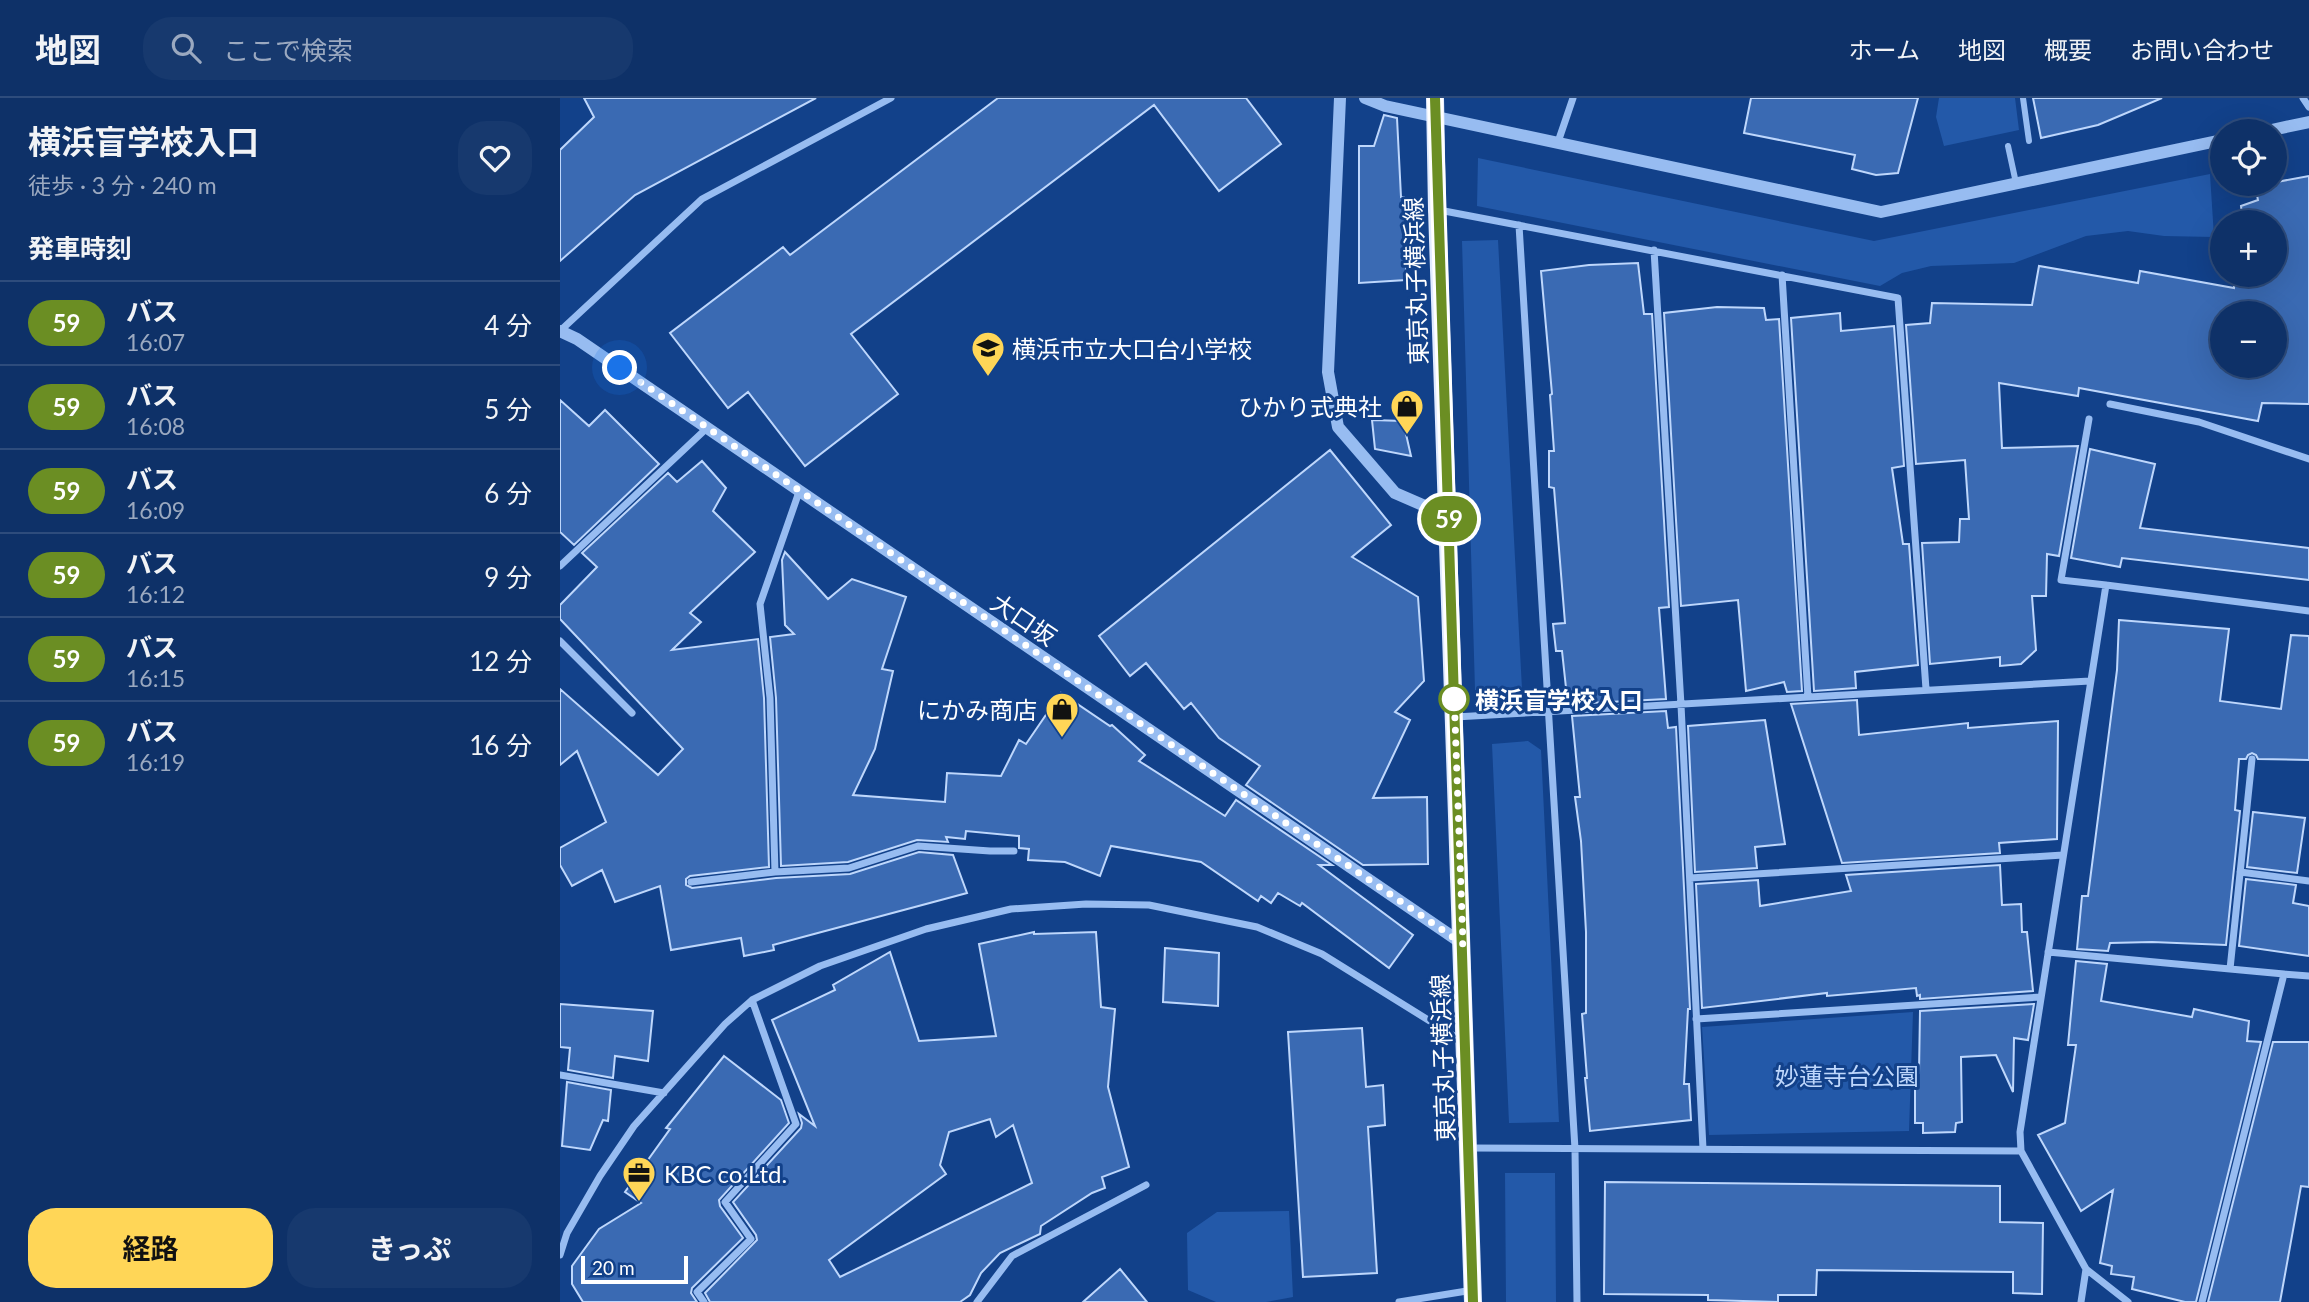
<!DOCTYPE html>
<html lang="ja">
<head>
<meta charset="utf-8">
<style>
	body { margin:0; font-family:Lato,"Noto Sans JP",sans-serif; background:#17396e; color:#f1f3f6; height:100vh; display:flex; flex-direction:column; font-size:26px; white-space:nowrap }
	* { box-sizing:border-box; margin:0 }
	p { font-size:23px; color:#9ba9c0 }
	.icon { flex:none; width:38px; height:38px; fill:none; stroke:currentColor; stroke-width:2; stroke-linecap:round; stroke-linejoin:round }
	.map { position:relative; flex:1; overflow:hidden }
	.details { display:flex; flex-direction:column; background:#0e3168; width:560px }
	.details>* { flex:none }
	.badge { padding:0 14px; border-radius:23px; font-size:24px; line-height:46px }
	.fabs { position:absolute; left:1650px; top:21px; display:grid; gap:14px }
	.fabs a { display:grid; place-items:center; width:77px; height:77px; border-radius:50%; background:#0e3168; box-shadow:0 7px 28px #0002,0 0 0 2px #2e4c7c; font-size:35px }
	.scale { position:absolute; left:21px; bottom:18px; width:107px; box-sizing:border-box; padding-left:7px; border:4px solid #fff; border-top:0; font-size:19px; line-height:24px; white-space:nowrap; color:#fff; -webkit-text-stroke:5px #12418a; paint-order:stroke }
	.you { position:absolute; width:35px; height:35px; margin:-18px; border:5px solid #fff; border-radius:50%; background:#1a73e8; box-shadow:0 0 0 10px #1a73e833 }
	.map>.badge { position:absolute; translate:-50% -50%; box-shadow:0 0 0 4px #fff }
	h2 { padding:0 28px; font-size:26px; line-height:63px }
	.round { display:grid; place-items:center; flex:none; width:74px; height:74px; border-radius:28px; background:#17396e }
	.overview { display:flex; align-items:center; justify-content:space-between; height:119px; padding:0 28px }
	h1 { font-size:33px; font-weight:700; line-height:52px }
	.button { display:flex; gap:14px; margin-top:auto; padding:14px 28px }
	.button a { flex:1; height:80px; border-radius:28px; background:#ffd657; color:#111; font-size:28px; font-weight:700; line-height:80px; text-align:center }
	.button a+a { background:#17396e; color:#f1f3f6 }
	ul { padding:0; list-style:none }
	li { display:flex; align-items:center; gap:21px; height:84px; padding:0 28px; border-top:2px solid #2e4c7c }
	li div { flex:1 }
	li b { display:block; font-size:26px }
	li em { font-style:normal }
	li .badge { min-width:77px; font-weight:700; text-align:center }
	header { display:flex; align-items:center; gap:42px; box-sizing:border-box; height:98px; padding:0 35px; background:#0e3168; border-bottom:2px solid #2e4c7c }
	header strong { font-size:33px }
	nav { display:flex; gap:38px; margin-inline-start:auto; font-size:24px }
	.search { width:490px; height:63px; background:#17396e; display:flex; align-items:center; gap:18px; box-sizing:border-box; padding:0 24px; border-radius:28px; color:#9ba9c0; font-size:26px }
	main { display:flex; flex:1; min-height:0 }
	.map>svg:first-child { display:block }
</style>
</head>
<body>
<header>
<strong>地図</strong>
<div class="search"><svg class="icon" aria-label="search" viewBox="0 0 24 24"><circle cx="10" cy="10" r="6"/><path d="M15 15l6 6"/></svg>ここで検索</div>
<nav><a>ホーム</a><a>地図</a><a>概要</a><a>お問い合わせ</a></nav>
</header>
<main>
<section class="details">
<div class="overview"><div><h1>横浜盲学校入口</h1><p>徒歩 · 3 分 · 240 m</p></div><a class="round"><svg class="icon" aria-label="heart" viewBox="0 0 24 24"><path d="M12 20l-8-8c-3-5 5-10 8-4 3-6 11-1 8 4z"/></svg></a></div>
<h2>発車時刻</h2>
<ul>
<li><span class="badge" style="background:#6b8e23;color:#fff">59</span><div><b>バス</b><p>16:07</p></div><em>4 分</em></li>
<li><span class="badge" style="background:#6b8e23;color:#fff">59</span><div><b>バス</b><p>16:08</p></div><em>5 分</em></li>
<li><span class="badge" style="background:#6b8e23;color:#fff">59</span><div><b>バス</b><p>16:09</p></div><em>6 分</em></li>
<li><span class="badge" style="background:#6b8e23;color:#fff">59</span><div><b>バス</b><p>16:12</p></div><em>9 分</em></li>
<li><span class="badge" style="background:#6b8e23;color:#fff">59</span><div><b>バス</b><p>16:15</p></div><em>12 分</em></li>
<li><span class="badge" style="background:#6b8e23;color:#fff">59</span><div><b>バス</b><p>16:19</p></div><em>16 分</em></li>
</ul>
<div class="button"><a>経路</a><a>きっぷ</a></div>
</section>
<div class="map">
<svg width="1749" height="1204" viewBox="0 0 1749 1204">
	<rect width="100%" height="100%" fill="#12418a"/>
	<!-- green -->
	<path fill="#2359a9" d="M 1379,0 L 1455,0 L 1459,32 L 1384,48 L 1376,19 Z
		M 918,60 L 1314,143 L 1650,76 L 1654,139 L 1604,138 L 1568,133 L 1526,138 L 1454,165 L 1371,168 L 1342,175 L 1320,188 L 917,108 Z
		M 938,142 L 962,591 L 915,592 L 902,143 Z
		M 968,643 L 981,652 L 999,1024 L 949,1025 L 932,646 Z
		M 1353,914 L 1349,1033 L 1149,1037 L 1142,929 Z
		M 945,1075 L 995,1075 L 996,1204 L 946,1204 Z
		M 729,1113 L 733,1199 L 706,1204 L 656,1204 L 628,1192 L 627,1135 L 657,1114 Z"/>
	<!-- building -->
	<path fill="#3a6ab3" stroke="#bed7fc" stroke-width="2" fill-rule="evenodd" d="M 24,0 L 256,0 L 75,97 L 0,163 L 0,52 L 34,19 Z
		M 438,0 L 686,0 L 721,46 L 659,93 L 594,7 L 291,236 L 338,296 L 245,368 L 188,294 L 168,310 L 110,235 L 223,149 L 230,157 Z
		M 1191,0 L 1358,0 L 1338,75 L 1316,77 L 1292,71 L 1295,57 L 1184,35 Z
		M 1473,0 L 1602,0 L 1538,27 L 1481,40 Z
		M 824,17 L 837,20 L 841,99 L 844,99 L 844,129 L 847,129 L 846,182 L 799,185 L 799,48 L 814,48 Z
		M 1749,78 L 1749,306 L 1702,305 L 1698,323 L 1519,290 L 1518,298 L 1439,285 L 1442,350 L 1518,348 L 1499,458 L 1487,456 L 1486,498 L 1472,498 L 1476,552 L 1461,566 L 1440,568 L 1440,559 L 1370,566 L 1362,445 L 1399,444 L 1400,421 L 1409,421 L 1405,362 L 1356,366 L 1346,227 L 1370,225 L 1372,205 L 1472,207 L 1479,168 L 1578,185 L 1580,173 L 1674,190 L 1675,177 L 1715,177 L 1715,124 L 1683,124 L 1681,108 L 1698,102 L 1695,88 ZM 1662,215 L 1715,215 L 1715,268 L 1662,268 Z
		M 1078,165 L 1084,216 L 1092,216 L 1109,509 L 1099,510 L 1106,601 L 1011,606 L 1010,599 L 1007,599 L 1002,553 L 996,553 L 993,526 L 1005,525 L 994,390 L 989,389 L 989,353 L 994,353 L 990,297 L 992,296 L 981,173 L 1029,167 Z
		M 1157,209 L 1204,210 L 1206,222 L 1219,221 L 1242,593 L 1227,594 L 1224,584 L 1186,593 L 1178,502 L 1121,508 L 1104,215 Z
		M 1280,215 L 1281,233 L 1334,228 L 1344,368 L 1332,370 L 1343,446 L 1349,446 L 1358,567 L 1295,574 L 1296,590 L 1254,593 L 1231,220 Z
		M 0,302 L 29,328 L 45,312 L 99,366 L 14,447 L 0,434 Z
		M 812,322 L 843,323 L 851,358 L 815,351 Z
		M 1530,351 L 1595,366 L 1580,430 L 1749,450 L 1749,482 L 1562,460 L 1560,469 L 1511,460 Z
		M 770,352 L 831,427 L 792,459 L 858,499 L 864,583 L 835,614 L 850,622 L 813,700 L 867,699 L 868,766 L 803,767 L 686,687 L 700,668 L 659,640 L 631,605 L 624,611 L 586,565 L 570,578 L 539,538 Z
		M 142,363 L 166,390 L 153,413 L 195,454 L 130,515 L 141,524 L 112,552 L 198,541 L 204,600 L 209,769 L 130,778 L 126,781 L 126,787 L 132,790 L 216,780 L 290,776 L 359,754 L 393,757 L 407,795 L 213,847 L 214,852 L 184,858 L 181,840 L 111,852 L 100,788 L 55,804 L 42,772 L 12,788 L 0,767 L 0,750 L 46,724 L 17,653 L 0,667 L 0,591 L 98,677 L 123,651 L 0,521 L 0,507 L 37,469 L 22,455 L 108,375 L 117,384 Z
		M 225,454 L 268,501 L 292,481 L 346,499 L 322,571 L 333,573 L 315,651 L 293,697 L 385,704 L 387,675 L 441,678 L 459,642 L 466,646 L 501,595 L 550,628 L 552,627 L 585,657 L 579,663 L 665,718 L 676,702 L 772,767 L 759,767 L 853,837 L 829,870 L 742,805 L 740,808 L 718,795 L 711,805 L 701,798 L 698,803 L 641,764 L 551,748 L 540,778 L 505,764 L 468,762 L 469,751 L 459,750 L 459,738 L 406,733 L 405,741 L 386,739 L 388,744 L 357,742 L 288,764 L 221,768 L 216,600 L 210,539 L 234,536 L 225,527 L 222,462 Z
		M 1559,522 L 1669,531 L 1660,603 L 1721,611 L 1731,537 L 1749,538 L 1749,662 L 1698,661 L 1696,657 L 1692,655 L 1688,657 L 1686,661 L 1679,661 L 1675,712 L 1680,713 L 1666,847 L 1592,844 L 1550,845 L 1548,853 L 1517,851 L 1522,798 L 1528,798 L 1557,572 Z
		M 1297,602 L 1299,637 L 1408,625 L 1408,630 L 1498,623 L 1497,741 L 1439,745 L 1440,755 L 1282,765 L 1231,606 Z
		M 1106,613 L 1108,630 L 1116,629 L 1130,911 L 1128,911 L 1124,986 L 1129,986 L 1131,1022 L 1030,1033 L 1025,980 L 1027,980 L 1022,916 L 1026,915 L 1026,834 L 1021,743 L 1015,699 L 1020,699 L 1012,618 Z
		M 1205,622 L 1225,746 L 1195,749 L 1197,770 L 1135,774 L 1128,628 Z
		M 1693,714 L 1745,720 L 1737,775 L 1687,769 Z
		M 1440,767 L 1442,807 L 1461,806 L 1462,834 L 1467,834 L 1473,893 L 1360,901 L 1360,897 L 1357,898 L 1356,890 L 1267,898 L 1267,895 L 1142,910 L 1136,786 L 1198,782 L 1200,808 L 1291,793 L 1286,777 Z
		M 1686,781 L 1736,787 L 1733,805 L 1749,808 L 1749,858 L 1679,848 Z
		M 474,834 L 474,836 L 536,834 L 541,909 L 555,911 L 548,989 L 569,1069 L 542,1079 L 545,1090 L 532,1095 L 481,1128 L 480,1136 L 440,1155 L 421,1175 L 410,1197 L 400,1204 L 150,1204 L 145,1195 L 197,1142 L 196,1137 L 173,1104 L 241,1030 L 242,1025 L 239,1016 L 255,1028 L 212,922 L 275,892 L 273,887 L 330,854 L 359,943 L 436,938 L 419,846 ZM 430,1021 L 436,1039 L 453,1027 L 472,1085 L 280,1179 L 269,1162 L 386,1076 L 380,1067 L 389,1034 Z
		M 605,850 L 659,855 L 658,908 L 603,904 Z
		M 1516,863 L 1547,866 L 1541,903 L 1632,919 L 1634,911 L 1689,923 L 1687,943 L 1701,944 L 1636,1204 L 1625,1204 L 1572,1191 L 1574,1179 L 1551,1176 L 1552,1168 L 1540,1165 L 1553,1092 L 1521,1113 L 1478,1037 L 1505,1025 L 1516,947 L 1508,947 Z
		M 0,906 L 93,913 L 88,963 L 55,958 L 53,980 L 8,972 L 10,950 L 0,949 Z
		M 1474,906 L 1468,942 L 1454,940 L 1453,994 L 1436,957 L 1401,959 L 1402,1024 L 1396,1025 L 1395,1034 L 1363,1035 L 1363,1025 L 1355,1025 L 1355,975 L 1359,975 L 1360,913 Z
		M 802,930 L 806,989 L 823,987 L 825,1027 L 808,1029 L 817,1175 L 743,1179 L 728,934 Z
		M 1713,944 L 1749,944 L 1749,1089 L 1741,1088 L 1720,1204 L 1648,1204 Z
		M 164,958 L 221,1002 L 229,1025 L 159,1102 L 160,1108 L 183,1140 L 132,1190 L 131,1195 L 137,1204 L 23,1204 L 12,1186 L 12,1168 L 39,1131 L 81,1105 L 65,1094 L 110,1031 L 106,1030 Z
		M 7,984 L 51,992 L 48,1023 L 43,1022 L 30,1052 L 2,1048 Z
		M 1045,1084 L 1440,1088 L 1440,1124 L 1483,1125 L 1482,1196 L 1453,1195 L 1453,1174 L 1257,1172 L 1256,1197 L 1218,1197 L 1218,1204 L 1148,1202 L 1148,1197 L 1044,1196 Z
		M 560,1171 L 587,1204 L 523,1204 Z"/>
	<g fill="none" stroke-linecap="round" stroke-linejoin="round">
		<!-- pedestrian -->
		<path stroke="#97bcf1" stroke-width="6" d="M 1463,0 L 1469,43
			M 1448,48 L 1456,85"/>
		<!-- minor -->
		<path stroke="#97bcf1" stroke-width="7" d="M 1743,0 L 1749,9
			M 998,44 L 1013,0
			M 879,112 L 1338,200 L 1366,591
			M 959,127 L 1015,1051 L 1017,1204
			M 1094,152 L 1121,607 L 1143,1051
			M 1222,177 L 1248,599
			M 0,233 L 142,101 L 331,0
			M 1550,306 L 1639,324 L 1749,361
			M 0,468 L 147,330
			M 1546,487 L 1749,513
			M 0,543 L 72,615
			M 895,619 L 1530,583
			M 1692,661 L 1670,871 L 1724,876
			M 215,774 L 210,600 L 200,506 L 239,394
			M 1680,774 L 1749,783
			M 1130,780 L 1503,757
			M 131,784 L 215,774 L 289,770 L 358,748 L 430,753 L 454,753
			M 1488,854 L 1670,871
			M 1136,921 L 1481,899
			M 0,977 L 104,995
			M 909,1050 L 1461,1053 L 1526,1171 L 1568,1204
			M 1461,1053 L 1460,1034 L 1546,487 L 1501,482 L 1529,321
			M 0,1157 L 7,1135 L 40,1078 L 74,1028 L 165,926 L 192,902 L 260,868 L 366,831 L 451,811 L 526,806 L 589,807 L 697,829 L 762,856 L 902,943
			M 144,1204 L 137,1194 L 191,1141 L 165,1104 L 236,1026 L 192,902
			M 417,1204 L 452,1158 L 586,1087
			M 839,1204 L 913,1192
			M 1521,1204 L 1526,1171
			M 1642,1204 L 1724,876 L 1749,878"/>
		<!-- tertiary -->
		<path stroke="#97bcf1" stroke-width="12" d="M 780,0 L 768,274 L 778,329 L 835,395 L 888,418
			M 805,0 L 825,8 L 1321,114 L 1662,42
			M 1707,33 L 1749,24
			M 0,233 L 17,241 L 903,846"/>
		<!-- primary -->
		<path stroke="#e1ebff" stroke-width="18" d="M 877,111 L 913,1204"/>
		<!-- primary-bridge -->
		<path stroke="#e1ebff" stroke-width="18" d="M 875,0 L 877,111"/>
	</g>
	<g fill="none" stroke-linecap="round" stroke-linejoin="round">
		<defs>
			<path id="line" d="M 875,0 L 913,1204"/>
		</defs>
		<!-- line casing -->
		<use href="#line" stroke="#fff" stroke-width="16"/>
		<!-- line -->
		<use href="#line" stroke="#6b8e23" stroke-width="10"/>
		<!-- walk -->
		<path stroke="#fff" stroke-width="7" stroke-dasharray="0 12.6" d="M 60,270 L 903,846 L 894,594 L 894,601"/>
	</g>
	<!-- icons -->
	<defs>
		<symbol id="school-pin" viewBox="-11 -11 22 30"><path d="M0 17L-7.5 6A9.5 9.5 0 1 1 7.5 6Z" fill="#ffd657" stroke="#12418a"/><path d="M0-5L7-2L0 1L-7-2ZM-4 1L0 2.5L4 1V4Q0 6-4 4Z" fill="#111"/></symbol>
		<symbol id="shop-pin" viewBox="-11 -11 22 30"><path d="M0 17L-7.5 6A9.5 9.5 0 1 1 7.5 6Z" fill="#ffd657" stroke="#12418a"/><path d="M-5-2.5h2.3a2.7 3.5 0 0 1 5.4 0H5L5.5 6h-11ZM-1.5-2.5h3a1.5 2.3 0 0 0-3 0Z" fill="#111"/></symbol>
		<symbol id="office-pin" viewBox="-11 -11 22 30"><path d="M0 17L-7.5 6A9.5 9.5 0 1 1 7.5 6Z" fill="#ffd657" stroke="#12418a"/><path d="M-6-3h4V-5.5h4V-3h4V5H-6ZM-1-4.5V-3h2v-1.5ZM-6 0V1H6V0Z" fill="#111"/></symbol>
	</defs>
	<g fill-rule="evenodd">
		<use href="#school-pin" x="409" y="231" width="38" height="52"/>
		<use href="#shop-pin" x="828" y="289" width="38" height="52"/>
		<use href="#shop-pin" x="483" y="592" width="38" height="52"/>
		<use href="#office-pin" x="60" y="1056" width="38" height="52"/>
	</g>
	<!-- markers -->
	<circle fill="#fff" stroke="#6b8e23" stroke-width="3.5" cx="894" cy="601" r="14"/>
	<g text-anchor="middle" dominant-baseline="central" stroke-width="6" stroke-linejoin="round" paint-order="stroke">
		<!-- street labels -->
		<g font-size="24" fill="#fff" stroke="#12418a">
			<text transform="translate(855 183) rotate(-92)">東京丸子横浜線</text>
			<text transform="translate(464 521) rotate(34)">大口坂</text>
			<text transform="translate(882 960) rotate(-92)">東京丸子横浜線</text>
		</g>
		<!-- poi labels -->
		<g font-size="24" fill="#fff" stroke="#12418a" text-anchor="start">
			<text x="452" y="250">横浜市立大口台小学校</text>
			<text x="822" y="308" text-anchor="end">ひかり式典社</text>
			<text x="477" y="611" text-anchor="end">にかみ商店</text>
			<text x="104" y="1075">KBC co.Ltd.</text>
		</g>
		<!-- stop labels -->
		<g font-size="24" font-weight="bold" fill="#fff" stroke="#12418a" text-anchor="start">
			<text x="915" y="601">横浜盲学校入口</text>
		</g>
		<!-- park labels -->
		<g font-size="24" fill="#bed7fc" stroke="#12418a">
			<text x="1287" y="977">妙蓮寺台公園</text>
		</g>
	</g>
</svg>
<div class="fabs">
<a><svg class="icon" aria-label="locate" viewBox="0 0 24 24"><circle cx="12" cy="12" r="6"/><path d="M12 2v4M12 18v4M2 12h4M18 12h4"/></svg></a>
<a>+</a>
<a>−</a>
</div>
<div class="scale">20 m</div>
<div class="you" style="left:60px;top:270px"></div>
<b class="badge" style="left:889px;top:421px;background:#6b8e23;color:#fff">59</b>
</div>
</main>
</body>
</html>
